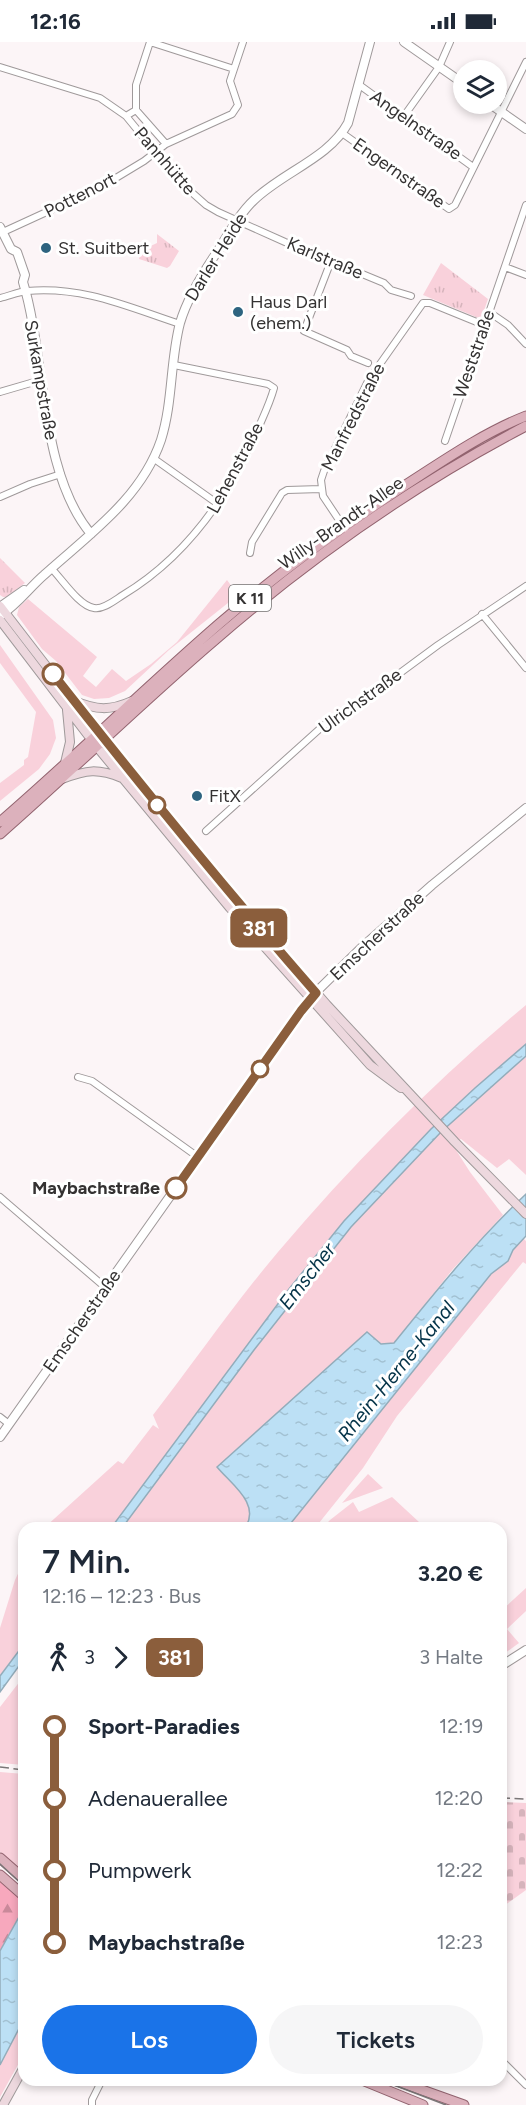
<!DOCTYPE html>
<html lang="de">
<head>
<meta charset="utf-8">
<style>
	body { margin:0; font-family:Figtree,sans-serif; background:#f6f6f7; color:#1f2937; height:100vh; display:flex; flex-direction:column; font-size:22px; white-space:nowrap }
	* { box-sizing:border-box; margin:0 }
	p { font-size:20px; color:#747a83 }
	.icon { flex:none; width:33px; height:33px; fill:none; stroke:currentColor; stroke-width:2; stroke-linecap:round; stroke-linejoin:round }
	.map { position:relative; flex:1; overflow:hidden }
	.drawer { position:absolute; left:18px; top:1480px; width:489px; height:564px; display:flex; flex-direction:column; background:#fff; border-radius:18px; box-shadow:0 3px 9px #0003 }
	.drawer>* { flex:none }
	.badge { padding:0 12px; border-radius:9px; font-size:21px; line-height:39px }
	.controls { position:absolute; left:453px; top:18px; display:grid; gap:12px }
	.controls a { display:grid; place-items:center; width:54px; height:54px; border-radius:50%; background:#fff; box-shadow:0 3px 9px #0003; font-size:30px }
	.map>.badge { position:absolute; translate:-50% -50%; box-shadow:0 0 0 3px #fff }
	.legs { display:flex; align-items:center; gap:9px; height:66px; padding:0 24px; font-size:20px }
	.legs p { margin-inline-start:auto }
	.head { display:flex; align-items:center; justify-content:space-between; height:102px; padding:0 24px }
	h1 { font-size:33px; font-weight:600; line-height:45px }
	.button { display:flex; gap:12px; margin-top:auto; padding:12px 24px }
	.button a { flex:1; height:69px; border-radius:36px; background:#1a73e8; color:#fff; font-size:24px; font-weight:600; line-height:69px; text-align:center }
	.button a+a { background:#f6f6f7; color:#1f2937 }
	ul { padding:0 24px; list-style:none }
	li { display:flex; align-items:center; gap:21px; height:72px; font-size:22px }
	li i { display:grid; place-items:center; width:9px; height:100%; margin:0 8px; background:currentColor }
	li i::after { content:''; width:15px; height:15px; margin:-8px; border:4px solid; border-radius:50%; background:#fff }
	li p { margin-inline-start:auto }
	li:first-child i { background:linear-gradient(#0000 50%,currentColor 0) }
	li:last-child i { background:linear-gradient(currentColor 50%,#0000 0) }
	.status { display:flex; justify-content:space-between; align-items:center; height:42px; padding:0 30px; background:#fff; direction:ltr }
	.status svg { height:16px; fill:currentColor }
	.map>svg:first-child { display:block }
</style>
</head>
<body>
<div class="status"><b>12:16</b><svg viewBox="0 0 49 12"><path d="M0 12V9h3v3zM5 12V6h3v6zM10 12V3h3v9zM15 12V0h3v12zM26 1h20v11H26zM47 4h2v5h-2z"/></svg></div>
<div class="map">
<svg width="526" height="2063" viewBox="0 0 526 2063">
	<defs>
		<pattern id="forest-firs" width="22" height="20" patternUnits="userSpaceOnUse" patternTransform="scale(1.5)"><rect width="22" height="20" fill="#f7a8bd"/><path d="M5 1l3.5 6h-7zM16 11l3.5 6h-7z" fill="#c9899a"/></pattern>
		<pattern id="cemetery-stones" width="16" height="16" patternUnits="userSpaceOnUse" patternTransform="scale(1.5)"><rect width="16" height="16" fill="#f9d1db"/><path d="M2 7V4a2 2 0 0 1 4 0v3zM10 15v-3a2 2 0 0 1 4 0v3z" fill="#d6b4bc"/></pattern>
		<pattern id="park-tufts" width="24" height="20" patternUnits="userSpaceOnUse" patternTransform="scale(1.5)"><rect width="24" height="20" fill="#f9d1db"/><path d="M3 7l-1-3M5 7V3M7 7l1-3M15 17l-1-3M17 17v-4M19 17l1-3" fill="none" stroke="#d6b4bc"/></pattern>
		<pattern id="water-ripples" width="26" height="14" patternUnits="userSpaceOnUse" patternTransform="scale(1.5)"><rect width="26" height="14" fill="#bce0f5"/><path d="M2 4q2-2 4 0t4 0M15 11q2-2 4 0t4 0" fill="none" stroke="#a2c1d2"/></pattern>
	</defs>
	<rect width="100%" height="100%" fill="#fcf5f7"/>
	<!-- grass -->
	<path fill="#f9d1db" d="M 227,538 L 238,553 L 169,608 L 125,649 L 109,656 L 94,657 L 82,653 L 56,619 L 42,607 L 17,573 L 19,565 L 28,557 L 97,615 L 83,634 L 96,645 L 112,627 L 126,639 L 151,622 L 177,600 Z
		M 0,603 L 53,678 L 56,696 L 50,712 L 39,727 L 0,759 L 0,741 L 24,723 L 24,718 L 28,715 L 36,670 L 0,621 Z
		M 526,963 L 526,1002 L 475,1046 L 431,1087 L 344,1179 L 289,1247 L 111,1486 L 44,1486 L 118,1419 L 123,1422 L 153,1383 L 159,1387 L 153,1373 C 195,1319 234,1262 278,1210 C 353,1121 436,1038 526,963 Z
		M 526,1014 L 526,1133 L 509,1117 L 497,1126 L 461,1097 L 454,1101 L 456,1108 L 470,1130 L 503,1173 L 453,1227 L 394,1301 L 381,1302 L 367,1290 L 249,1462 L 250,1479 L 245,1486 L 122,1486 L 254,1308 L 351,1185 L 441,1090 Z
		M 523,1196 L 526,1199 L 526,1222 L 523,1220 L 397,1374 L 363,1426 L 315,1486 L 287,1486 L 491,1232 L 506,1220 L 513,1208 Z
		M 368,1432 L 383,1446 L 342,1461 Z
		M 392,1455 L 419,1480 L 409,1486 L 322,1486 L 330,1478 L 353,1460 L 359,1470 Z
		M 24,1519 L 24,1602 L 0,1634 L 0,1586 L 15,1538 Z
		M 526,1546 L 526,1569 L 507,1587 L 519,1601 L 501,1614 L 501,1569 Z
		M 24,1634 L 24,1723 L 0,1721 L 0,1665 Z
		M 0,1730 L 24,1732 L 24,1831 L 0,1810 Z
		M 24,1977 L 24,2012 L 0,2055 L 0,2023 Z"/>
	<!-- forest -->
	<path fill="url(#forest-firs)" d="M 0,1837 L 24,1860 L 24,1866 L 0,1909 Z"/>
	<!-- cemetery -->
	<path fill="url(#cemetery-stones)" d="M 502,1760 L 526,1761 L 526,1848 L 501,1866 Z"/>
	<!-- park -->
	<path fill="url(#park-tufts)" d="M 157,192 L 179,209 L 170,224 L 167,226 L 139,217 L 142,208 L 157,201 Z
		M 441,221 L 488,257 L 481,277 L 423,253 Z
		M 0,516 L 25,541 L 6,555 L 3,555 L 0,553 Z"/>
	<!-- water -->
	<path fill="url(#water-ripples)" stroke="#93acba" stroke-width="1.5" d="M 526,1002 L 526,1014 L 441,1090 L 351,1185 L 254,1308 L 122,1486 L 111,1486 L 289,1247 L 344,1179 L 431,1087 L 475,1046 Z
		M 526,1152 L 526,1194 L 513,1208 L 508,1219 L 491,1232 L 287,1486 L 245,1486 C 261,1462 232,1443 217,1425 L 367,1290 L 381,1302 L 394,1301 C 436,1249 477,1198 526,1152 Z
		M 24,1602 L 24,1617 L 0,1650 L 0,1634 Z
		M 24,1866 L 24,1977 L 0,2023 L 0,1909 Z"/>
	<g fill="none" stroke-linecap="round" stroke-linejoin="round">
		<defs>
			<path id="minor" d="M 0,25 L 100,56 L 126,74 L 180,140 L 206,163 L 218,170 L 285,200 L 384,241 L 391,248 L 411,254
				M 358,42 L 473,125
				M 136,68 L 136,43 L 150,0 L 234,27
				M 126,74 L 136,68 L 166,102
				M 404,74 L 439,25 L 450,0
				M 342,91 L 449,167 L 455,163 L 526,20
				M 3,190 L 101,145 L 144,119 L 166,102 L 232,72 L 238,63 L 230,39 L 243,0
				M 331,219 L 304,289 L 347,308 L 351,314 L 368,321
				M 505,225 L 526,233
				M 0,256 C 9,254 18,250 27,249 C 84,244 128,265 180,282
				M 489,270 L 508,283 L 526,302
				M 0,350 L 41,338
				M 445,399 L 526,163
				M 153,416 L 218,462
				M 0,455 L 30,442 L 61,432
				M 345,487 L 323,454 L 321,438 L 324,429 L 368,339 L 423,261 L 430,261 L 484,283
				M 250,511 L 252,500 L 282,451 L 287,448 L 321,447
				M 51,526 C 62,537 79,564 94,566 C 103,568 115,558 123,553 C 186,515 228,455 257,389 C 263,375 270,361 274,346 L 268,342 L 174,323
				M 482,572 L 526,626
				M 206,789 L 324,683 C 340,678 347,664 362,659 L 438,603 L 526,544
				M 78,1035 L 92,1039 L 198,1115
				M 0,1155 L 106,1246
				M 0,1375 L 9,1382
				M 501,2018 L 526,2043
				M 92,2063 L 92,2058 L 102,2038"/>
			<path id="tertiary" d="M 404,0 L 464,42
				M 490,62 L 526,87
				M 0,185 L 11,207 L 17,210 L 25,233 L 23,240 C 46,315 39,430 91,492
				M 0,565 L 24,548
				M 1,573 C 18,562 29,546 44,533 C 88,493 141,457 161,398 C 173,360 170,319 180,281 C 187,257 201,234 215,213 C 227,195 238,173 254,158 C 283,130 329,116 348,81 L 370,0
				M 0,1395 L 310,956 L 360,907 L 432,843 L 526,766
				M 501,1624 L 526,1608"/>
			<path id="secondary" d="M 0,564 L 104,699 L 286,916 L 327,963 L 455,1100 L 526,1172
				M 0,578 L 97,705 L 230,866 L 370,1023 L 401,1046
				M 75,659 C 96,668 110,669 132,659
				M 65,721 L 70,700 L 67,668
				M 62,737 C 87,728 97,726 122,736
				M 3,2063 L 24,2025"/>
			<path id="primary" d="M 0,780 C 74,716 144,647 219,582 C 277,532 340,486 404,444 C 443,419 483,391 526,374
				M 0,792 C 73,728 142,660 216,597 C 311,515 415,442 526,384
				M 0,1816 L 24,1837
				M 0,1833 L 24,1854
				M 362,2038 L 423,2063
				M 394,2038 L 464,2063"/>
		</defs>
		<!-- minor casing -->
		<use href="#minor" stroke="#9f999a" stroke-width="8"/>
		<!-- tertiary casing -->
		<use href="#tertiary" stroke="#9f999a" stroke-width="10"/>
		<!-- secondary casing -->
		<use href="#secondary" stroke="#9f999a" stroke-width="10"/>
		<!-- primary casing -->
		<use href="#primary" stroke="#92636f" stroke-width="11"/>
		<!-- minor -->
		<use href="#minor" stroke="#fff" stroke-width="6"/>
		<!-- tertiary -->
		<use href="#tertiary" stroke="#fff" stroke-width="8"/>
		<!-- secondary -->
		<use href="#secondary" stroke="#edd8de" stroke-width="8"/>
		<!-- primary -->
		<use href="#primary" stroke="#dcb1bc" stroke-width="9"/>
		<!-- tram -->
		<path stroke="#7a7677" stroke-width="1.5" d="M 0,1822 L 24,1844
			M 381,2038 L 446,2063"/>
		<!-- rail -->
		<path stroke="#7a7677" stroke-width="1.5" stroke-dasharray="9 4.5" stroke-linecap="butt" d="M 0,1725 L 24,1728
			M 501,1756 L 526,1757"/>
	</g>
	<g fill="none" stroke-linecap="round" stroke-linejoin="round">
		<defs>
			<path id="line-1" d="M 53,632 C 138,740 225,847 316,951 L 301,969 L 176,1146"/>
		</defs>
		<!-- line-1 casing -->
		<use href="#line-1" stroke="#fff" stroke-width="14"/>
		<!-- line-1 -->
		<use href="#line-1" stroke="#8b5e3c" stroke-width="9"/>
	</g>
	<!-- markers -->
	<g fill="#2e6480" stroke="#fff" stroke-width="2">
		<circle cx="46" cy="206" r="6"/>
		<circle cx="238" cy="270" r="6"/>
		<circle cx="197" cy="754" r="6"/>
	</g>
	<g fill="#fff" stroke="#8b5e3c" stroke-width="3">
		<circle cx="53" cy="632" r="10"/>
		<circle cx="157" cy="763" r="8"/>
		<circle cx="260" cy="1027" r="8"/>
		<circle cx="176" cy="1146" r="10"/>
	</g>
	<g text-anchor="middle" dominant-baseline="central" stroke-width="6" stroke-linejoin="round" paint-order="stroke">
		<!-- shield labels -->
		<rect fill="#fff" stroke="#717070" stroke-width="1.5" x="229" y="543" width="42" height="26" rx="4.5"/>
		<g font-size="16" font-weight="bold" fill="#343232">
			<text x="250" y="556">K 11</text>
		</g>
		<!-- street labels -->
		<g font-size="18" fill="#343232" stroke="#fff">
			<text transform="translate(416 83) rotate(35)">Angelnstraße</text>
			<text transform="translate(165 119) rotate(49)">Pannhütte</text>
			<text transform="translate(399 131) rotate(35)">Engernstraße</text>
			<text transform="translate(80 153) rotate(-27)">Pottenort</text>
			<text transform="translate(216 215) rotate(-58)">Darler Heide</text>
			<text transform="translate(325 216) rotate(23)">Karlstraße</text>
			<text transform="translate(474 312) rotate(-71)">Weststraße</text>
			<text transform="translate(41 338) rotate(80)">Surkampstraße</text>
			<text transform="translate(353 375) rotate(-63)">Manfredstraße</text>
			<text transform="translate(235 426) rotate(-62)">Lehenstraße</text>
			<text transform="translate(341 481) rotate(-35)">Willy-Brandt-Allee</text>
			<text transform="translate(360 659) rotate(-36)">Ulrichstraße</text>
			<text transform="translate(377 894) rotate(-43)">Emscherstraße</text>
			<text transform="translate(82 1279) rotate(-55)">Emscherstraße</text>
		</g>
		<!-- poi labels -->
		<g font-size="18" fill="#343232" stroke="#fff" text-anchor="start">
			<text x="58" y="206">St. Suitbert</text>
			<text x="250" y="260">Haus Darl<tspan x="250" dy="21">(ehem.)</tspan></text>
			<text x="209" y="754">FitX</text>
		</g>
		<!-- stop labels -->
		<g font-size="18" font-weight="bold" fill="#343232" stroke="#fff" text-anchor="end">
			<text x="160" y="1146">Maybachstraße</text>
		</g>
		<!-- water labels -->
		<g font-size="20" font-style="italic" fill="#043348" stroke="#fff">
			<text transform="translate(307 1234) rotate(-52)">Emscher</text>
			<text transform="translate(396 1329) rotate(-51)">Rhein-Herne-Kanal</text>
		</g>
	</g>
</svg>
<div class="controls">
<a><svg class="icon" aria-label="layers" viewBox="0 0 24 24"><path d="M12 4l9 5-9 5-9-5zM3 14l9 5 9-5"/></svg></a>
</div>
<b class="badge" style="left:259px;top:886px;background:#8b5e3c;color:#fff">381</b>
<section class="drawer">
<div class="head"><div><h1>7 Min.</h1><p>12:16 – 12:23 · Bus</p></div><b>3.20 €</b></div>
<div class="legs"><svg class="icon" aria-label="walk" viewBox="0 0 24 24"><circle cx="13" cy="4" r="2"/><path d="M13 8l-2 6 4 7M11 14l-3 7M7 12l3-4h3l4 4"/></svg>3<svg class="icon" aria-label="forward" viewBox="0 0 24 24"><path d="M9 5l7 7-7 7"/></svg><b class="badge" style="background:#8b5e3c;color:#fff">381</b><p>3 Halte</p></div>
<ul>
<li><i style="color:#8b5e3c"></i><b>Sport-Paradies</b><p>12:19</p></li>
<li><i style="color:#8b5e3c"></i><span>Adenauerallee</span><p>12:20</p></li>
<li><i style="color:#8b5e3c"></i><span>Pumpwerk</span><p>12:22</p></li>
<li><i style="color:#8b5e3c"></i><b>Maybachstraße</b><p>12:23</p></li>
</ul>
<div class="button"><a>Los</a><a>Tickets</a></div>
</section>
</div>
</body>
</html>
